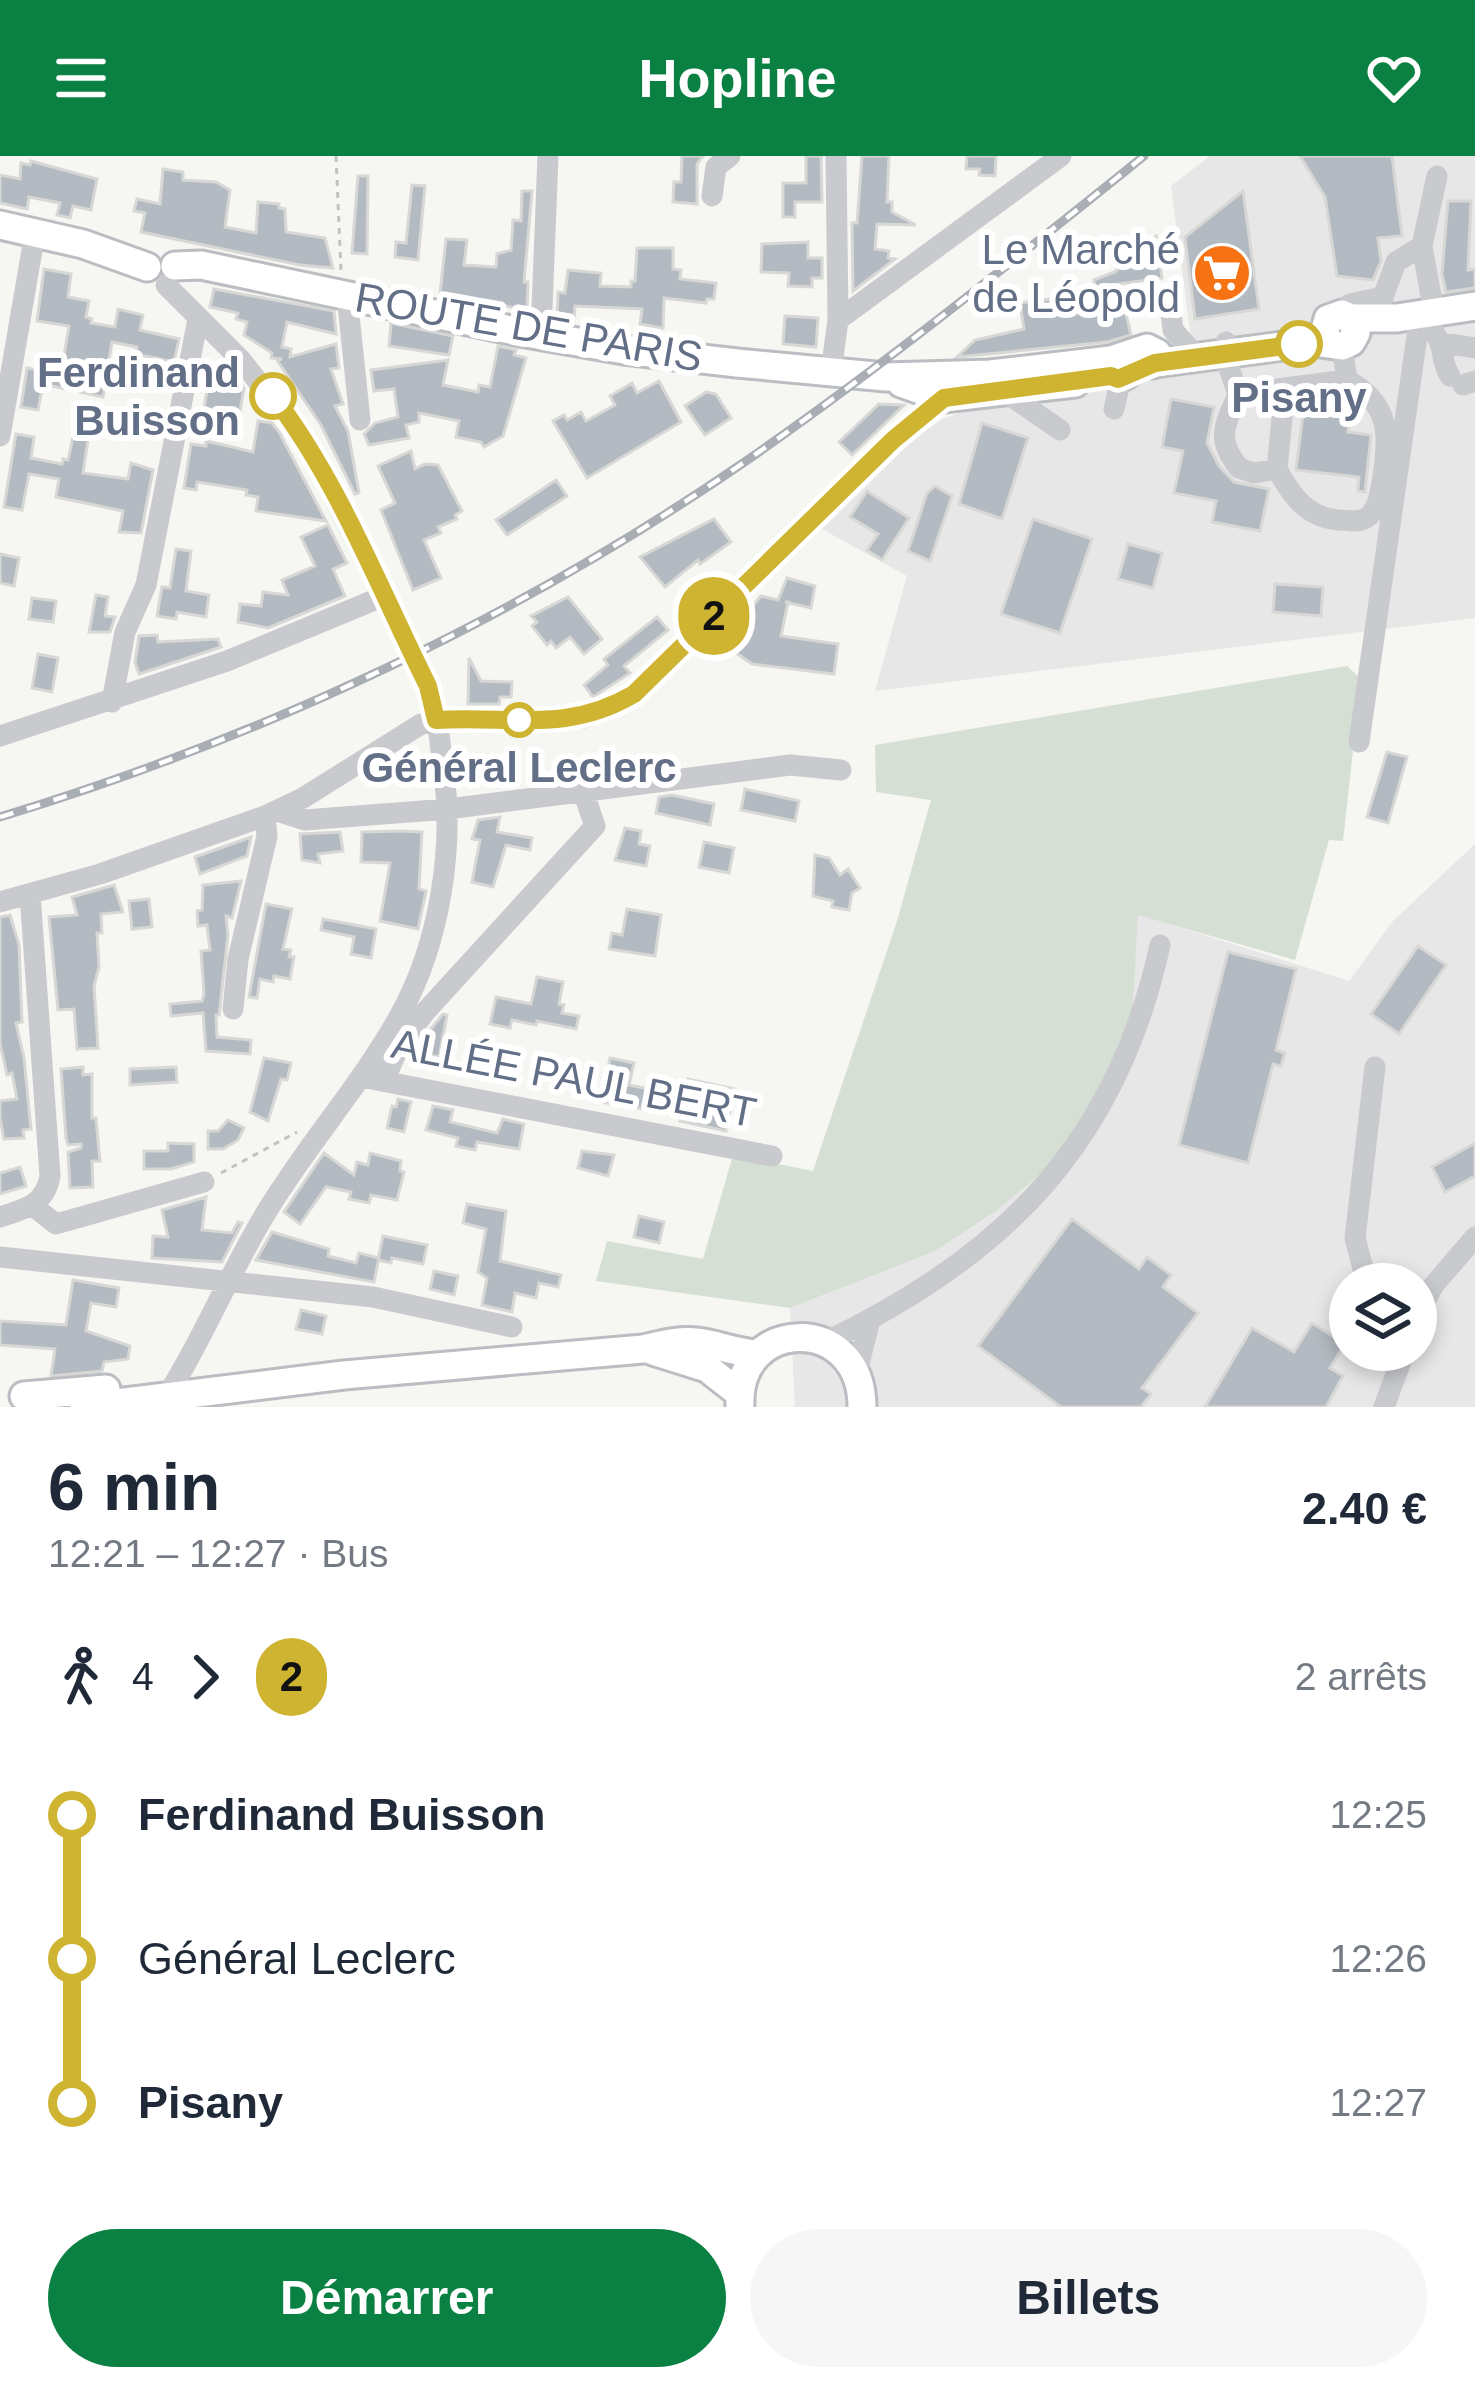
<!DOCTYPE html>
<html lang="fr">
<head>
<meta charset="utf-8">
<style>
	body { margin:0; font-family:Helvetica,sans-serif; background:#f6f6f7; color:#1f2937; height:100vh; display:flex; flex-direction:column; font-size:45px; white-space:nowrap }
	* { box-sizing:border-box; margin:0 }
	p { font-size:39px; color:#747a83 }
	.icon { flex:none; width:66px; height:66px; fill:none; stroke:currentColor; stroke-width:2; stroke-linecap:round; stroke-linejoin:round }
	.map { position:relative; height:1251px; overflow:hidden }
	.side { display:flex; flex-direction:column; background:#fff; flex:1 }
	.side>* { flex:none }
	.badge { padding:0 24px; border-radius:39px; font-size:42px; line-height:78px }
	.buttons { position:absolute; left:1329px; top:1107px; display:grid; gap:24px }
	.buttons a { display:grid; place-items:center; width:108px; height:108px; border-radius:50%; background:#fff; box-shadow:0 6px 18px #0003; font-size:60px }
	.map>.badge { position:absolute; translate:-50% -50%; box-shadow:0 0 0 6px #fff }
	.legs { display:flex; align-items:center; gap:18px; height:132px; padding:0 48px; font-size:39px }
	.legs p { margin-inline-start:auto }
	.head { display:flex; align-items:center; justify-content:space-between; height:204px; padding:0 48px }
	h1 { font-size:66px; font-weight:600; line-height:90px }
	.cta { display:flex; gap:24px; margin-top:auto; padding:24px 48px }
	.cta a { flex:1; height:138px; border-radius:72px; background:#0b8043; color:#fff; font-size:48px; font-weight:600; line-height:138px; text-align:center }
	.cta a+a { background:#f6f6f7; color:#1f2937 }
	ul { padding:0 48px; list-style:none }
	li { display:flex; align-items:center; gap:42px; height:144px; font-size:45px }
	li i { display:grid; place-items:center; width:18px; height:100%; margin:0 15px; background:currentColor }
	li i::after { content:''; width:30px; height:30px; margin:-15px; border:9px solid; border-radius:50%; background:#fff }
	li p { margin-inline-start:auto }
	li:first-child i { background:linear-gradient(#0000 50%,currentColor 0) }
	li:last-child i { background:linear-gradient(currentColor 50%,#0000 0) }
	header { display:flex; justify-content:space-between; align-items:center; height:156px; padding:0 48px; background:#0b8043; color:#fff; font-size:54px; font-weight:600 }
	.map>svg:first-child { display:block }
</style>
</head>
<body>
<header><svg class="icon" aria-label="menu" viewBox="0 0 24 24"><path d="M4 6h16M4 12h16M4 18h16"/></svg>Hopline<svg class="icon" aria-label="heart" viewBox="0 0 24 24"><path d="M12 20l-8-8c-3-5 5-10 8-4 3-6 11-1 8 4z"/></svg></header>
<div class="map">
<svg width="1475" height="1251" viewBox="0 0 1475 1251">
	<rect width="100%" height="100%" fill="#f6f6f2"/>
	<!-- built -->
	<path fill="#e6e7e6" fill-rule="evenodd" d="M 1210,0 L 1475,0 L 1475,462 L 875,535 L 907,420 L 822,373 L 915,282 L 941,264 L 974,251 L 1195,213 L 1171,30 Z
		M 1475,688 L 1475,1251 L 795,1251 L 790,1152 L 933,1096 L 1133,853 L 1138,758 L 1349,825 L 1393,765 ZM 1350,1128 L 1416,1128 L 1416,1194 L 1350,1194 Z"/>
	<!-- green -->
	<path fill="#d5dfd3" d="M 1347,510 L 1361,523 L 1343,685 L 1329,684 L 1295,804 L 1138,759 L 1133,853 L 1099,936 L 1053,1007 L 996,1055 L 933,1096 L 790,1152 L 596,1125 L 607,1085 L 703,1103 L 733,999 L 813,1015 L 897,765 L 931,644 L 876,636 L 875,589 Z"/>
	<!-- building -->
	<path fill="#b4bac1" stroke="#d7d8d5" stroke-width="3" d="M 682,0 L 703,0 L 697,8 L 697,48 L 673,46 L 674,26 L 681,26 Z
		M 806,0 L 821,0 L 822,46 L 795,46 L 795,61 L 783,61 L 783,27 L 806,27 Z
		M 862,0 L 889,0 L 887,46 L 892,46 L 892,56 L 916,69 L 877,68 L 875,93 L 889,95 L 888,102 L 895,103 L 853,135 L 852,67 L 857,67 Z
		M 967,0 L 996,0 L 995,20 L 979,19 L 980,13 L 966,13 Z
		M 1300,0 L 1392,0 L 1402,80 L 1378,82 L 1381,105 L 1373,124 L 1337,120 L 1325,41 Z
		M 31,5 L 97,23 L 91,54 L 73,50 L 70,62 L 57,59 L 60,47 L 29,41 L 27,53 L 0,47 L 0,19 L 20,23 L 21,7 L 30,9 Z
		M 163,13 L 183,16 L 183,24 L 216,26 L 230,34 L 225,71 L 256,77 L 258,46 L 279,48 L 279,52 L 285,53 L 286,76 L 325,82 L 333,112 L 300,109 L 141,76 L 145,57 L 134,55 L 137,43 L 160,48 Z
		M 358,20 L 368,20 L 367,98 L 352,97 Z
		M 412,29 L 425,30 L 418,104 L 395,101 L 396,86 L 406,87 Z
		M 522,35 L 532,35 L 524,126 L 528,126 L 527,154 L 440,138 L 446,83 L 467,84 L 464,109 L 496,111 L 497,98 L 511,94 L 513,64 L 521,65 Z
		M 1243,35 L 1259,153 L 1195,163 L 1185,81 Z
		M 1448,45 L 1471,45 L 1468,114 L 1475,113 L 1475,132 L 1446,136 L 1442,118 Z
		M 1156,80 L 1162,122 L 1119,128 L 1131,179 L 1107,186 L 957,201 L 975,184 L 1024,173 L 1020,147 L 1059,142 L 1060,158 L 1087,153 L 1086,146 L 1097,144 L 1094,124 L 1117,115 L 1116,109 L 1138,99 L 1137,93 Z
		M 808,86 L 808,102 L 822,102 L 822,122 L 812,122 L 812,131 L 788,130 L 789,117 L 761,116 L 762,88 Z
		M 637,92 L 673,92 L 673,113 L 681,114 L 680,123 L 716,127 L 714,143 L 707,143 L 706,147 L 664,142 L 663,172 L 640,168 L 642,153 L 575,150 L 574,165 L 557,161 L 558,136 L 565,137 L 568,114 L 601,117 L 600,130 L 631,131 L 631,125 L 635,125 Z
		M 44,113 L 71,118 L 68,141 L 89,145 L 86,161 L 92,163 L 91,167 L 115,171 L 118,153 L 143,159 L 140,174 L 179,183 L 174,206 L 136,198 L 137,191 L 112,186 L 103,241 L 43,228 L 38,254 L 21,251 L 27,212 L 61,218 L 69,170 L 37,165 Z
		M 214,133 L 334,155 L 336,178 L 287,166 L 282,191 L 291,193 L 290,201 L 336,188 L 339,212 L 331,213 L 343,248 L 335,250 L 348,275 L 359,337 L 355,338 L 321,269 L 277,204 L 282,203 L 271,202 L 272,197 L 244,179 L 247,166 L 236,163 L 238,157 L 210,151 Z
		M 785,160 L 818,162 L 816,191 L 783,188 Z
		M 391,167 L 453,180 L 449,199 L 389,190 Z
		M 498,190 L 516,194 L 514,199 L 526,202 L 503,280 L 484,291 L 481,286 L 456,281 L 459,265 L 419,257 L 419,266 L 406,269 L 409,282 L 369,289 L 364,278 L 375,267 L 398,261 L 394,233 L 374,235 L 371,214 L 448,204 L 443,229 L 478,236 L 479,229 L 490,231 Z
		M 205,207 L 218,209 L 217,213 L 225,215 L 223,222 L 239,226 L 244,232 L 240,255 L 222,251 L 219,262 L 203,259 L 208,229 L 201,228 Z
		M 659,225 L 681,266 L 587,322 L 553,265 L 564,259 L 567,264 L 581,256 L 586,265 L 615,249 L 610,240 L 632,227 L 637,237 Z
		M 706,236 L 716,238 L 731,262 L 705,279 L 685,250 Z
		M 1171,243 L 1214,251 L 1207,287 L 1219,310 L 1234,326 L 1269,333 L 1260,375 L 1212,366 L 1216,345 L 1174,337 L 1183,295 L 1162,291 Z
		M 879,248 L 904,249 L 852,299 L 839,286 Z
		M 1303,257 L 1350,262 L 1348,276 L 1371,279 L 1365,336 L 1358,335 L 1359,321 L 1296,314 Z
		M 258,265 L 272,267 L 279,276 L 326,365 L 256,355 L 258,341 L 246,339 L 247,334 L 197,326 L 196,334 L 184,332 L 191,288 L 206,290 L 206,285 L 253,296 Z
		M 982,267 L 1028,282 L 1002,363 L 959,348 Z
		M 16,278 L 34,281 L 31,302 L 62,308 L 63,303 L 68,304 L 73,281 L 88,284 L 83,317 L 128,323 L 131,307 L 153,314 L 141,377 L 119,376 L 123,355 L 56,341 L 59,323 L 29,318 L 22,354 L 4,351 Z
		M 411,295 L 415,313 L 425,308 L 438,309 L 462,355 L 455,359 L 457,363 L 438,371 L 441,377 L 424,384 L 441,422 L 413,434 L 381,354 L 395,347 L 378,310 Z
		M 556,324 L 567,340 L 507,379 L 496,364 Z
		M 935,330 L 952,340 L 930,405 L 908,395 L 927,337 Z
		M 867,335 L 909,362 L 882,404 L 867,394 L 878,378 L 850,361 Z
		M 714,363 L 731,386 L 700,408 L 698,404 L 665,431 L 640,401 Z
		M 1033,363 L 1092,383 L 1060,477 L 1001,458 Z
		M 328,369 L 347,407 L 333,413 L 345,440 L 268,472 L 238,466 L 240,448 L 261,450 L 263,436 L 288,439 L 282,424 L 315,410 L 301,381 Z
		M 1128,388 L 1162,397 L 1153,432 L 1118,423 Z
		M 176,393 L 191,395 L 186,435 L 209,439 L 206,461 L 177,456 L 176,463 L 157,460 L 162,431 L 170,432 Z
		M 0,398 L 19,402 L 14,430 L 0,427 Z
		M 787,422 L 815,430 L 811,452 L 785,446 L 788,446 L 781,480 L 838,488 L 834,518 L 752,508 L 719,485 L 732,466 L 737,469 L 761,440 L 778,444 Z
		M 1275,428 L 1323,431 L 1321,460 L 1273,456 Z
		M 96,439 L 108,441 L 105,460 L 115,461 L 110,476 L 89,476 Z
		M 568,441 L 602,483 L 584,498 L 570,481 L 556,492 L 551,485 L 547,489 L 532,470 L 537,466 L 531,460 Z
		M 32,442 L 56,445 L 53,466 L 29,463 Z
		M 657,461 L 668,474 L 624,510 L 630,517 L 593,541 L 584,529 L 608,509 L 604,503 Z
		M 157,479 L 158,486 L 218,483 L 221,491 L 139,518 L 135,506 L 139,480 Z
		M 38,498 L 58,502 L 52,536 L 32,532 Z
		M 469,502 L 481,525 L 512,526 L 511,541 L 500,541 L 499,548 L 468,548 Z
		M 1387,596 L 1407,601 L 1388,667 L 1367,661 Z
		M 745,633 L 799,645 L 795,665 L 741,654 Z
		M 672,639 L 714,648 L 710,669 L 656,657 L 659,641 Z
		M 500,661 L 497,676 L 532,682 L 530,694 L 506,689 L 493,731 L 472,726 L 480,684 L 472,683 L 478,664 Z
		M 625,672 L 641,675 L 639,688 L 650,690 L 646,710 L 615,704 Z
		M 402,675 L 422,676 L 419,733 L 426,735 L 418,773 L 380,765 L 390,707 L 361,706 L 362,676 Z
		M 340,676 L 343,695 L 318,698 L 320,707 L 302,704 L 300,678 Z
		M 251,681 L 247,700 L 200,718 L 195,701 Z
		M 704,686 L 734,692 L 729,717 L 699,711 Z
		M 815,699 L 829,702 L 840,719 L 848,713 L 860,732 L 852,737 L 849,754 L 832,751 L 833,745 L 813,740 Z
		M 241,725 L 232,762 L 226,760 L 228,779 L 219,859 L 216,859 L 217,881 L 251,884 L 250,898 L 206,895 L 203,857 L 171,860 L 170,848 L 202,845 L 204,838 L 201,795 L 210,794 L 207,769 L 198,770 L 197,755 L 202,754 L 203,729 Z
		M 114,729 L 123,756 L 101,758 L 102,777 L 97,777 L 99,811 L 94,830 L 98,892 L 77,893 L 74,853 L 58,854 L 49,761 L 77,759 L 72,741 Z
		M 149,743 L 152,771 L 132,773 L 129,745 Z
		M 266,748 L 292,753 L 283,793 L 291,794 L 289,801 L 294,801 L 290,823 L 274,820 L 273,826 L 260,823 L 257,842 L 249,841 Z
		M 627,753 L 661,759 L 655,800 L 609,793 L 612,777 L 622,779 Z
		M 10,759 L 19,789 L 22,866 L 16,867 L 24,902 L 31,973 L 23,974 L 24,982 L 4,983 L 0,962 L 0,945 L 17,943 L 12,917 L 7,919 L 0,887 L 0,761 Z
		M 323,763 L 376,773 L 371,802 L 351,798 L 354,781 L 321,774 Z
		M 1418,790 L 1446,809 L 1399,878 L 1371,858 Z
		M 1228,796 L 1296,813 L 1276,894 L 1285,897 L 1281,910 L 1273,908 L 1248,1007 L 1179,989 Z
		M 537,821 L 563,826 L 559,848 L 564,849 L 562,857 L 579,860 L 576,873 L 537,865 L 536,869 L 512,864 L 510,872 L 490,868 L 496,841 L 531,848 Z
		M 443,858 L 447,859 L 439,901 L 420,897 L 423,883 Z
		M 264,902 L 291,907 L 287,924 L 281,923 L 268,965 L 250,956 Z
		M 610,902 L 634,907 L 629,929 L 685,940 L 688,923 L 734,933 L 726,975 L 680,965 L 681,959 L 601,946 Z
		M 83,911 L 83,919 L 92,918 L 92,962 L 96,962 L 100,1005 L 92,1005 L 93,1031 L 70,1032 L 68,996 L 81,992 L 81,988 L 68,989 L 66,982 L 61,913 Z
		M 176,911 L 177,926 L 130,929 L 130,913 Z
		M 398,943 L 411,946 L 404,976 L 387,972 L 392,950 L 396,951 Z
		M 433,950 L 453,954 L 450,966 L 497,977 L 503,963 L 524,968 L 519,993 L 477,986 L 475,994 L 456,990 L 458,982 L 426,974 Z
		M 228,964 L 244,972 L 238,984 L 223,993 L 208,993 L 208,975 L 218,975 Z
		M 168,987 L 194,988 L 194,1006 L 171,1013 L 144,1013 L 144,995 L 168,995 Z
		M 1475,987 L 1475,1020 L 1445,1036 L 1432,1011 Z
		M 582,995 L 614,999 L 608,1020 L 578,1012 Z
		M 324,997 L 354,1019 L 357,1006 L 368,1009 L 370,997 L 401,1005 L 400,1015 L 404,1016 L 397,1044 L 371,1039 L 369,1047 L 349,1043 L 351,1036 L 326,1031 L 300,1068 L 284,1056 Z
		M 20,1011 L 26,1030 L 0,1038 L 0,1017 Z
		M 206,1041 L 202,1074 L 232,1077 L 238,1066 L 242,1067 L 222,1106 L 152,1102 L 153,1080 L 168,1081 L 162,1054 Z
		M 467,1048 L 506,1055 L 500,1105 L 561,1119 L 558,1131 L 539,1127 L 536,1142 L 515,1137 L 512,1156 L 482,1149 L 487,1122 L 478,1116 L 486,1073 L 463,1067 Z
		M 639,1060 L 664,1066 L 659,1087 L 634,1081 Z
		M 1072,1063 L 1139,1113 L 1147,1101 L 1171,1119 L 1163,1131 L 1198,1157 L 1142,1232 L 1151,1238 L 1141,1251 L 1061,1251 L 978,1190 Z
		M 272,1076 L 329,1093 L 328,1100 L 356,1107 L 359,1097 L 379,1102 L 374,1126 L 256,1104 Z
		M 383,1080 L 427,1089 L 423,1108 L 392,1102 L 391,1107 L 378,1104 Z
		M 434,1115 L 458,1120 L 454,1139 L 430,1133 Z
		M 73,1124 L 119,1132 L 116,1151 L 91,1147 L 86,1175 L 130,1190 L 128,1203 L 104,1206 L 102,1215 L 51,1220 L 55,1193 L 0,1189 L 0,1165 L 66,1169 Z
		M 301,1154 L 326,1160 L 322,1178 L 296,1173 Z
		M 1312,1167 L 1345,1188 L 1330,1212 L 1343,1220 L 1326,1251 L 1205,1251 L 1252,1172 L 1294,1196 Z"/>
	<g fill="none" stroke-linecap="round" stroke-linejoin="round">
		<defs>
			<path id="major" d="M 0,69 L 83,88 L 147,111
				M 175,110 L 201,109 L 520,176 L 624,194 L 737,207 L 886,221 L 990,218 L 1111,204
				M 1351,162 L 1397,162 L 1475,150
				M 1123,202 L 1128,208 L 1127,218 L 1118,223 L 1108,214 L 1111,204 L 1147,192 L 1157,197 L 1153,208
				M 1155,207 L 1313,186 L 1342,190 L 1351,186 L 1356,177 L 1351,162 L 1342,158 L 1328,163 L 1324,178 L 1330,187
				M 901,227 L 943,242 L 1075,227
				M 653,1195 L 707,1212 L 739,1237
				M 24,1240 L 106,1233
				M 84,1251 L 344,1219 L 643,1193 C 661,1189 678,1184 696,1186 C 717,1188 735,1197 757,1198
				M 740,1251 C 735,1160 862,1157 862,1251"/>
		</defs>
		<!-- major casing -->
		<use href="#major" stroke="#babdc1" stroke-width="33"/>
		<!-- path -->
		<path stroke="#c0c2c4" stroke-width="3" stroke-dasharray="6 6" stroke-linecap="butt" d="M 336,0 L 341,115
			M 221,1017 L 297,976"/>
		<!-- minor -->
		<path stroke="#c8cace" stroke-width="21" d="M 712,40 L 716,11 L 730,0
			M 166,129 L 241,204 L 305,285 L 399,471
			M 347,140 L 360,264
			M 1170,148 L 1173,174 L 1188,191
			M 1434,157 L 1422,90 L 1437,20
			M 1346,159 L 1350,148 L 1383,141 L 1396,106 L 1422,90
			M 838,164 L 1061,0
			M 1427,168 C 1450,193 1437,199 1450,220
			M 541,178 L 548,0
			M 1226,186 L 1229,212 L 1238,238 L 1347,224 L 1342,190
			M 1443,187 L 1475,192
			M 831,216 L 838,164 L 836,0
			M 1463,229 L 1475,225
			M 1005,236 L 1060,274
			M 1238,238 C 1225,270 1215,282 1239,312 L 1254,317 L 1277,313 L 1285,232
			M 1114,253 L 1121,222
			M 0,280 L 35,77
			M 1277,313 C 1292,340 1306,361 1338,364 C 1346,364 1358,367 1366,362 C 1379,355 1381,333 1383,320 C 1389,276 1390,248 1347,224
			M 112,546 L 125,476 L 146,429 L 198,163
			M 0,580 L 227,505 L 384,440
			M 1359,586 L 1420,159
			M 277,655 L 305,664 L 448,653 L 790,609 L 841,614
			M 0,746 L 100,718 L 265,660 L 303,642 L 421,568 L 453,563 L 584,562 L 634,538 L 893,284 L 950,240
			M 233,853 L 238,803 L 267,680 L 265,660
			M 361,921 L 772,1000
			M 384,925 L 399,890 L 425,856 L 595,670 L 583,635
			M 33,1050 L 56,1068 L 204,1026
			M 0,1061 C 25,1053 45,1049 50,1020 L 30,738
			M 0,1101 L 373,1141 L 512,1171
			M 1367,1128 L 1355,1082 L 1375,911
			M 1416,1162 L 1433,1130 L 1475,1081
			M 825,1186 C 1005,1100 1117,987 1160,789
			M 857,1216 L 870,1163
			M 162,1247 C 202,1186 229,1117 267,1055 C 308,987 362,928 400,859 C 440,787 455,690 443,611 C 439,582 438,548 424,522
			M 1384,1251 L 1405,1194"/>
		<!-- major -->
		<use href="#major" stroke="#fff" stroke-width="27"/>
		<defs>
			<path id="rail" d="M 0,661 C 264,581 518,462 746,305 C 883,210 1013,105 1144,0"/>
		</defs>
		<!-- rail casing -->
		<use href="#rail" stroke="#a9adb4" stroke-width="9"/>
		<!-- rail -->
		<use href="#rail" stroke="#fff" stroke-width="4.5" stroke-dasharray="14" stroke-linecap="butt"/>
		<!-- minor-bridge -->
		<path stroke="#c8cace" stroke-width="21" d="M 399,471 L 424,522"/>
	</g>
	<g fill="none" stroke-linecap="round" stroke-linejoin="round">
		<defs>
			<path id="line-1" d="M 273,240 C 339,326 380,434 428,530 L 436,564 C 510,559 566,578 634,538 L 893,284 L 944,242 L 1111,220 L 1118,223 L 1155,207 L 1299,188"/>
		</defs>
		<!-- line-1 casing -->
		<use href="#line-1" stroke="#fff" stroke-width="27"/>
		<!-- line-1 -->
		<use href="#line-1" stroke="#ceb431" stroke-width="18"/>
	</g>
	<!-- icons -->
	<defs>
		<symbol id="supermarket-disc" viewBox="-11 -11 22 22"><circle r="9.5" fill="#f67213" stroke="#fff"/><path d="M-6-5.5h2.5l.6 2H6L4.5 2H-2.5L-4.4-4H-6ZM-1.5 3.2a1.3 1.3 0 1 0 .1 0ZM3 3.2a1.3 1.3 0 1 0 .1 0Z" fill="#fff"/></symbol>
	</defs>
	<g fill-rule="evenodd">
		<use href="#supermarket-disc" x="1189" y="84" width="66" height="66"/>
	</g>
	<!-- markers -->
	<g fill="#fff" stroke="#ceb431" stroke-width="6">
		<circle cx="1299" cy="188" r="21"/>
		<circle cx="273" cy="240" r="21"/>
		<circle cx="519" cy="564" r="15"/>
	</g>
	<g text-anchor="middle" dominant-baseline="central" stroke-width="12" stroke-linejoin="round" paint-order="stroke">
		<!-- poi labels -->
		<g font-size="42" fill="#626f87" stroke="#fff" text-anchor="end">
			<text x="1180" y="93">Le Marché<tspan x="1180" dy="48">de Léopold</tspan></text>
		</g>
		<!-- street labels -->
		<g font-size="42" fill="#626f87" stroke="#fff">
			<text transform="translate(529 171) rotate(10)">ROUTE DE PARIS</text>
			<text transform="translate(574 922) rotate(11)">ALLÉE PAUL BERT</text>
		</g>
		<!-- stop labels -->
		<g font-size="42" font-weight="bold" fill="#626f87" stroke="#fff">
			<text x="240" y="216" text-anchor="end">Ferdinand<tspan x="240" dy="48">Buisson</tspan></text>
			<text x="1299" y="241">Pisany</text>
			<text x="519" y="611">Général Leclerc</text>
		</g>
	</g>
</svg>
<div class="buttons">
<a><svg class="icon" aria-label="layers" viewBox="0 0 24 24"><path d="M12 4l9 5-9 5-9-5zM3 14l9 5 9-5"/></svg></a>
</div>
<b class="badge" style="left:714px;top:460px;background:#ceb431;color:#111">2</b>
</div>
<section class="side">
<div class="head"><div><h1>6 min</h1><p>12:21 – 12:27 · Bus</p></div><b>2.40 €</b></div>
<div class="legs"><svg class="icon" aria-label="walk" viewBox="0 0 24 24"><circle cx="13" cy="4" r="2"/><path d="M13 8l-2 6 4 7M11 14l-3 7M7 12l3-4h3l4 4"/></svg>4<svg class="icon" aria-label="forward" viewBox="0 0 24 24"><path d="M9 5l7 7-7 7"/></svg><b class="badge" style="background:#ceb431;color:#111">2</b><p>2 arrêts</p></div>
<ul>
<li><i style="color:#ceb431"></i><b>Ferdinand Buisson</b><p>12:25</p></li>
<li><i style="color:#ceb431"></i><span>Général Leclerc</span><p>12:26</p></li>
<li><i style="color:#ceb431"></i><b>Pisany</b><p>12:27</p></li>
</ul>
<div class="cta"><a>Démarrer</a><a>Billets</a></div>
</section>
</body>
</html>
